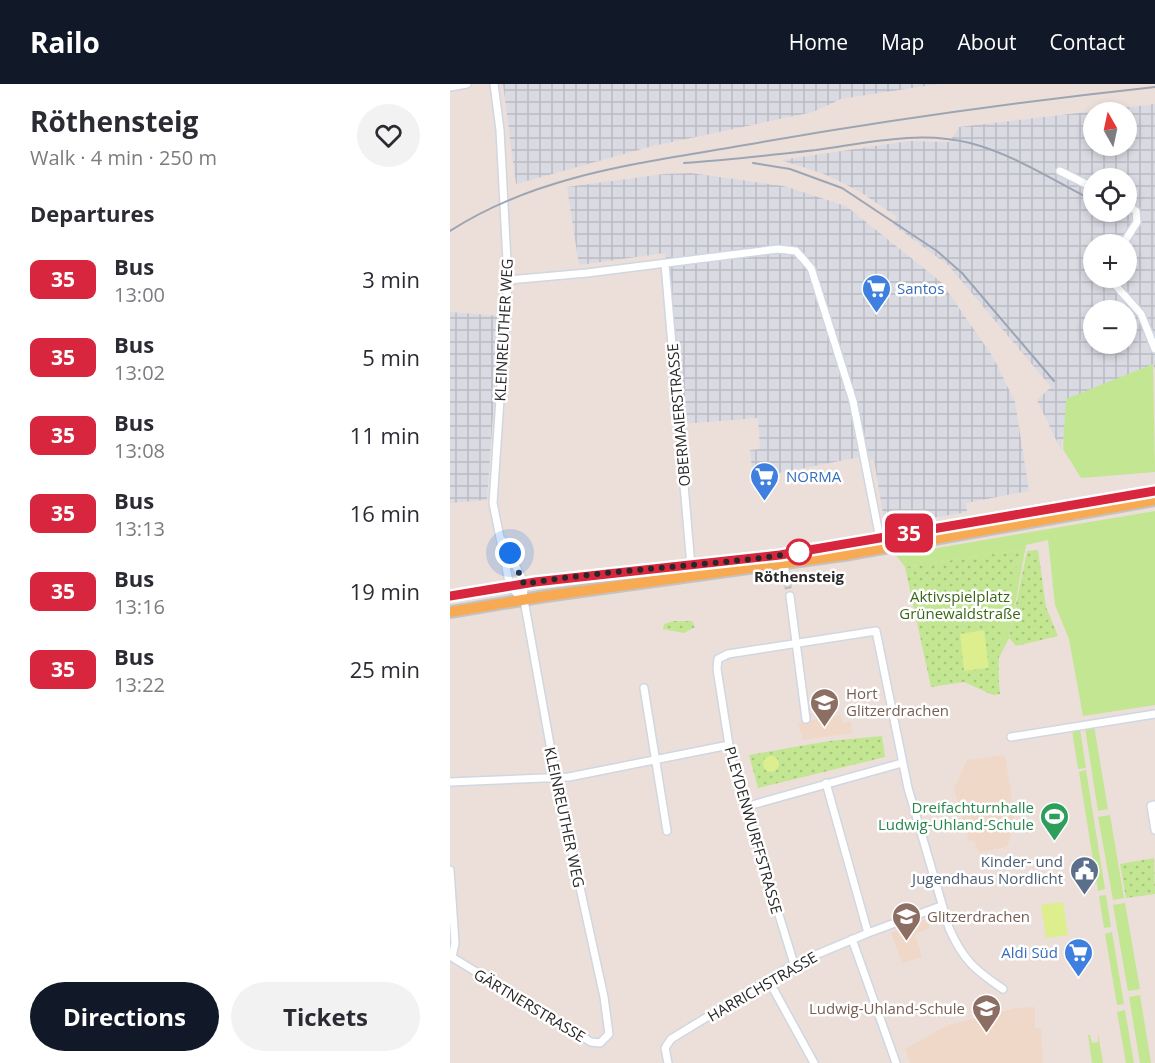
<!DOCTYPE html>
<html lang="en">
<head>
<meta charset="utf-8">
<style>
	body { margin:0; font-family:"Open Sans",sans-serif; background:#f2f2f3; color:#2b2b33; height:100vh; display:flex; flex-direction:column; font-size:22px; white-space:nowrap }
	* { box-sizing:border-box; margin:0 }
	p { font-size:20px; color:#7c7c81 }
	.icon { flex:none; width:33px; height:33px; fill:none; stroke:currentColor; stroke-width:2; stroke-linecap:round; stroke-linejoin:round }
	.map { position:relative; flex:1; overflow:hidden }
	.side { display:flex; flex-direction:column; background:#fff; width:450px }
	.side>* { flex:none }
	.badge { padding:0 12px; border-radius:9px; font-size:21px; line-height:39px }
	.needle { width:39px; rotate:351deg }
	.controls { position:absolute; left:633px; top:18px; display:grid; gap:12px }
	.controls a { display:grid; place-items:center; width:54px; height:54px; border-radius:50%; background:#fff; box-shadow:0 3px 9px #0003; font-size:30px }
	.you { position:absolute; width:30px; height:30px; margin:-15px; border:4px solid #fff; border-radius:50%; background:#1a73e8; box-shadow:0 0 0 9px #1a73e833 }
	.map>.badge { position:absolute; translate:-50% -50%; box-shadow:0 0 0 3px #fff }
	h2 { padding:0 30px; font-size:22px; line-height:54px }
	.round { display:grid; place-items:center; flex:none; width:63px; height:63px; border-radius:32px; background:#f2f2f3 }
	.head { display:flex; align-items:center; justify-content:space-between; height:102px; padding:0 30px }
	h1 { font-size:28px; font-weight:700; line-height:45px }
	.cta { display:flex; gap:12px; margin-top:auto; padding:12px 30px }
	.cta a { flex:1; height:69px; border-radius:36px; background:#111827; color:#fff; font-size:24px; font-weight:700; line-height:69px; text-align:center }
	.cta a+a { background:#f2f2f3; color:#2b2b33 }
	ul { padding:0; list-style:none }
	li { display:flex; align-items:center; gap:18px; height:78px; padding:0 30px }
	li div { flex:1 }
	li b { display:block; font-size:22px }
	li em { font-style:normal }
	li .badge { min-width:66px; font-weight:700; text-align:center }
	header { display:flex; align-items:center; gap:36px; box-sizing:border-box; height:84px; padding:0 30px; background:#111827; color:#fff }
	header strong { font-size:28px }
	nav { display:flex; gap:33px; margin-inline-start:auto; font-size:21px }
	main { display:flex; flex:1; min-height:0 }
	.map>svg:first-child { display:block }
</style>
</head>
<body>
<header>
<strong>Railo</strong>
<nav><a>Home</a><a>Map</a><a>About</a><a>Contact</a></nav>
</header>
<main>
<section class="side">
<div class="head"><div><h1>Röthensteig</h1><p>Walk · 4 min · 250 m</p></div><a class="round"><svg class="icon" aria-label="heart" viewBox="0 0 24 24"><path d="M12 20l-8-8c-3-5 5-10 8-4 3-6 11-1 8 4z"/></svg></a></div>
<h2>Departures</h2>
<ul>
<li><span class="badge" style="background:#d7263d;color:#fff">35</span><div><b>Bus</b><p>13:00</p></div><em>3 min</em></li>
<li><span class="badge" style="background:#d7263d;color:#fff">35</span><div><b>Bus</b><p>13:02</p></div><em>5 min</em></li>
<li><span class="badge" style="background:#d7263d;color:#fff">35</span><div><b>Bus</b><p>13:08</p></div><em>11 min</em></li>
<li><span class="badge" style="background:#d7263d;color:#fff">35</span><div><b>Bus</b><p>13:13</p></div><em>16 min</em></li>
<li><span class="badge" style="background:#d7263d;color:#fff">35</span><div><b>Bus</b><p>13:16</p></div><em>19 min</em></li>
<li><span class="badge" style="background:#d7263d;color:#fff">35</span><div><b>Bus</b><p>13:22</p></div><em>25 min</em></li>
</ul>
<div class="cta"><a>Directions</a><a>Tickets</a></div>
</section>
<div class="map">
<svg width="705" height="979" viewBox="0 0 705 979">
	<defs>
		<pattern id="industrial-grid" width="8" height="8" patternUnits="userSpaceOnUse" patternTransform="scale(1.5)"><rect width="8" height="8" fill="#dadae3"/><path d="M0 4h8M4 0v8" fill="none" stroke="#bbbbc3"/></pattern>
		<pattern id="park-dots" width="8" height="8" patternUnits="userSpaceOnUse" patternTransform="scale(1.5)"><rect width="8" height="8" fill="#c2e692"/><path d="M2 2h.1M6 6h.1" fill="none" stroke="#a7c57e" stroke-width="1.8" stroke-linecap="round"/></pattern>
	</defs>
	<rect width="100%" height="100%" fill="#ecdfd9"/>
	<!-- industrial -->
	<path fill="url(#industrial-grid)" fill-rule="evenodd" d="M 53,0 L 488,0 L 391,15 L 363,28 L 203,62 L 66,100 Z
		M 705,20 L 705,286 L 703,281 L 612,356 L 611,366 L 587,316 L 601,303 L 498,181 L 442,140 L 447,133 L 409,107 L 374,90 L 331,76 L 459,57 L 499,58 L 509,43 ZM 644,28 L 676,28 L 676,62 L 644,62 ZM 644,94 L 676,94 L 676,128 L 644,128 ZM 644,160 L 676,160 L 676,194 L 644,194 ZM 644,226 L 676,226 L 676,260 L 644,260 Z
		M 241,89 L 334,102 L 396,122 L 491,198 L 543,273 L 565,318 L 579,407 L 516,419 L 517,428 L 435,442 L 424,376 L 410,373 L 303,394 L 300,366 L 310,365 L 308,334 L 232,340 L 215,169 L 129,181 L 117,103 L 214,90 Z
		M 0,228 L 50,232 L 37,416 L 0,419 Z"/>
	<!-- education -->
	<path fill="#efd8c7" d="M 391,631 L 393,639 L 401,638 L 402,649 L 353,656 L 348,639 Z
		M 555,671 L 564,728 L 564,741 L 557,763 L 529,768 L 524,756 L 519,757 L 504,705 L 517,676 Z
		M 476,835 L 480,844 L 465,850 L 472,873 L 452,879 L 441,849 Z
		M 585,923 L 585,944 L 591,944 L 593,979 L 460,979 L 455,965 L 498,941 L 566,924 Z"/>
	<!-- grass -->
	<path fill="#c2e692" d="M 703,280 L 705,388 L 631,394 L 613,365 L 616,315 Z
		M 705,427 L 705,621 L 633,632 L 619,555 L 605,521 L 598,456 L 576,461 L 559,554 L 546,580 L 557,515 L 571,466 L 455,483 L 446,471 Z
		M 644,642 L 658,725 L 648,727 L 635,644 Z
		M 630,645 L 636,684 L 628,685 L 622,646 Z
		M 636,686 L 655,805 L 648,807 L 629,688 Z
		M 660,731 L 674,814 L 663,816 L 648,733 Z
		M 656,811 L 661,843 L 654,844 L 649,812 Z
		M 675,819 L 690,905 L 678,907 L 663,821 Z
		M 662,848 L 674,920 L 667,921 L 655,850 Z
		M 690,911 L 701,979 L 690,979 L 679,913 Z
		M 675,926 L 684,979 L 676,979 L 667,928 Z
		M 648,949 L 653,979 L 642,979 L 638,951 L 640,951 L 642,959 L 648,958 Z"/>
	<!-- park -->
	<path fill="url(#park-dots)" d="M 571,466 C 558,513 544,561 550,610 L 543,611 L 514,598 L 481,603 L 455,483 Z
		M 588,466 L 596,523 L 608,552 L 566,562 L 559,554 L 577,467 Z
		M 224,537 L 242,537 L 245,543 L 234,549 L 213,545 L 214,540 Z
		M 432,652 L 435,673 L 308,704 L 299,671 L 379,657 Z
		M 704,774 L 705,810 L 676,814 L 670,780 Z"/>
	<!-- pitch -->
	<path fill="#dcee8d" d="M 534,546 L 539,584 L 514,587 L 510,550 Z
		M313 680a8 8 0 1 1 16 0a8 8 0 1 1-16 0Z
		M 613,818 L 618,851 L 596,854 L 591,821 Z"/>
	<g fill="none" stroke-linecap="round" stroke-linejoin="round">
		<!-- street-tunnel -->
		<path stroke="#c5bab6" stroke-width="7" stroke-dasharray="7 3.5" stroke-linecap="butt" d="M 337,498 L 340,512"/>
		<defs>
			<path id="street" d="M 44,0 L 50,46 L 58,196 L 43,419 L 59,498 L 60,503 L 74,516
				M 0,3 L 17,0
				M 610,87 L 644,104
				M 673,160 L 687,138 L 686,127 L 676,121
				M 215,180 L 241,482
				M 659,194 L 691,230 L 705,265
				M 58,196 L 137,189 L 328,165 L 346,167 L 361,184 L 403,317 L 430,455
				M 334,480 L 337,498
				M 340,512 L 356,635
				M 194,604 L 217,747
				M 561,653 L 705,630
				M 0,698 L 119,693 L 279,661
				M 376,699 L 418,849
				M 705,721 L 701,722 L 705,746
				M 295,723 L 452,679
				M 0,786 L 5,859 L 2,873
				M 402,855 L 446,979
				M 0,872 L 141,958 L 150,959 L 159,950 L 154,913 L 106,694 L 74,516 L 73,496 L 52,456
				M 344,880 L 281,674 L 267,585 L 268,575 L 278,570 L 426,547 L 458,704 L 499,844 C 513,876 525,886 553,905
				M 319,897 L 364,979
				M 218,979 L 215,964 L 221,955 L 344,880 L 418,849 L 491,822"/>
			<path id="primary" d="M 0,512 L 94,497 L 330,471 L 705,407
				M 0,528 L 96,512 L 394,471 L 705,416"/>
		</defs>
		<!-- street casing -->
		<use href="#street" stroke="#ced7e2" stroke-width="10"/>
		<!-- primary casing -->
		<use href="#primary" stroke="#c3c3c3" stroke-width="14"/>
		<!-- street -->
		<use href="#street" stroke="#fff" stroke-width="7"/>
		<!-- primary -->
		<use href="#primary" stroke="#f7aa52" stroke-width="10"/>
		<!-- rail -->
		<path stroke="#9ca5b4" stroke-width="2" d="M 234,79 C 278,76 322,71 366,66 C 417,59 469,46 520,59 C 563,70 604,97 644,117
			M 303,79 L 340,85 L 392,104 L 487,167 L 512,189 L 604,297
			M 664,128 L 666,128
			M 0,147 C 88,90 193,79 295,61 C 431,37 567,18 705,3"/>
	</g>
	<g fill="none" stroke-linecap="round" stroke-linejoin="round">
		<defs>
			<path id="line" d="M 0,512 L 85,498 L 330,471 L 705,407"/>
		</defs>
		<!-- line casing -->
		<use href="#line" stroke="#fff" stroke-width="14"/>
		<!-- line -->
		<use href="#line" stroke="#d7263d" stroke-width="9"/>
		<!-- walk -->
		<path stroke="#282828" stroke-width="6" stroke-dasharray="0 10.8" d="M 60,469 L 74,500 C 166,484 260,483 352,468 L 349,468"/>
	</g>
	<!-- icons -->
	<defs>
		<symbol id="supermarket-pin" viewBox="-11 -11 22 30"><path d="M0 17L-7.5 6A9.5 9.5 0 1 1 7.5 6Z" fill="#3f7fe0" stroke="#fff"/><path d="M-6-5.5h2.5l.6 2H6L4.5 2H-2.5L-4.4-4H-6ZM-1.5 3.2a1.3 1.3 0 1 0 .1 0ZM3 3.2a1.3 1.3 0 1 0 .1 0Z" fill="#fff"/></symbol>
		<symbol id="school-pin" viewBox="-11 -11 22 30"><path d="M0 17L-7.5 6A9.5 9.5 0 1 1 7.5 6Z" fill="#8d6e63" stroke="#fff"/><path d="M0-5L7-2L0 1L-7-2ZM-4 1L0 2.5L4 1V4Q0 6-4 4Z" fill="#fff"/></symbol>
		<symbol id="stadium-pin" viewBox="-11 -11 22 30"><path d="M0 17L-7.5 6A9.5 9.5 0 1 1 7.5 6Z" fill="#2e9e5b" stroke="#fff"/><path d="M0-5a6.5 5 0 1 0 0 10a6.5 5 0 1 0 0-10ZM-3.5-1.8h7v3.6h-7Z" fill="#fff"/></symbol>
		<symbol id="civic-pin" viewBox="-11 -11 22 30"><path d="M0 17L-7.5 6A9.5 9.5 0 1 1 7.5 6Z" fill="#5c6f8a" stroke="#fff"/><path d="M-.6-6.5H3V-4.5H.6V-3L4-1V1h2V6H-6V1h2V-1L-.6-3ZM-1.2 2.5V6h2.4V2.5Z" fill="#fff"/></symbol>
	</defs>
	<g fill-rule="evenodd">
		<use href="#supermarket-pin" x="410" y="188" width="33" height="45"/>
		<use href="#supermarket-pin" x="298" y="376" width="33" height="45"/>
		<use href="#school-pin" x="358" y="602" width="33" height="45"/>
		<use href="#stadium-pin" x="588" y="716" width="33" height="45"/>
		<use href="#civic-pin" x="618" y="770" width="33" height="45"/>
		<use href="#school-pin" x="440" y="816" width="33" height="45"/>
		<use href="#supermarket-pin" x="612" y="852" width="33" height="45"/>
		<use href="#school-pin" x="520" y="908" width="33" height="45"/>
	</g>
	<!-- markers -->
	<circle fill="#fff" stroke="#d7263d" stroke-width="3" cx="349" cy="468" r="12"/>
	<g text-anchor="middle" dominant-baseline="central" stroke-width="5" stroke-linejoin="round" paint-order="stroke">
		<!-- shop labels -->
		<g font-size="15" fill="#366cbe" stroke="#fff" text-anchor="start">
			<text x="447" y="204">Santos</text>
			<text x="336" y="392">NORMA</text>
			<text x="608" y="868" text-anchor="end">Aldi Süd</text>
		</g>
		<!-- street labels -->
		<g font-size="15" fill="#282828" stroke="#fff">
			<text transform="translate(53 246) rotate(-87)">KLEINREUTHER WEG</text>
			<text transform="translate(228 331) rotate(-95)">OBERMAIERSTRASSE</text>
			<text transform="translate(115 733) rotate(78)">KLEINREUTHER WEG</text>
			<text transform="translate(304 746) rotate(74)">PLEYDENWURFFSTRASSE</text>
			<text transform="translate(312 902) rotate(-30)">HARRICHSTRASSE</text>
			<text transform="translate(80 921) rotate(31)">GÄRTNERSTRASSE</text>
		</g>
		<!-- stop labels -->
		<g font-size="15" font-weight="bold" fill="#282828" stroke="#fff">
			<text x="349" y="492">Röthensteig</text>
		</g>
		<!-- park labels -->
		<g font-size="15" fill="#3a6816" stroke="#fff">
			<text x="510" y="512">Aktivspielplatz<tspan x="510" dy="17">Grünewaldstraße</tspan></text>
		</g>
		<!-- education labels -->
		<g font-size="15" fill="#785e54" stroke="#fff" text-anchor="start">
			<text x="396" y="609">Hort<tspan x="396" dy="17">Glitzerdrachen</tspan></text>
			<text x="477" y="832">Glitzerdrachen</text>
			<text x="515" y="924" text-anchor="end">Ludwig-Uhland-Schule</text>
		</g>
		<!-- leisure labels -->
		<g font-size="15" fill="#27864d" stroke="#fff" text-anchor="end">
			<text x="584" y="723">Dreifachturnhalle<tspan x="584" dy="17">Ludwig-Uhland-Schule</tspan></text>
		</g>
		<!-- service labels -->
		<g font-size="15" fill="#4e5e75" stroke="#fff" text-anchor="end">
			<text x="613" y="777">Kinder- und<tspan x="613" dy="17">Jugendhaus Nordlicht</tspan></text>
		</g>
	</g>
</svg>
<div class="controls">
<a><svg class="needle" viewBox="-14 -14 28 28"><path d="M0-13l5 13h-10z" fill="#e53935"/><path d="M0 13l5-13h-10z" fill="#7c7c81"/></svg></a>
<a><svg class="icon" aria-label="locate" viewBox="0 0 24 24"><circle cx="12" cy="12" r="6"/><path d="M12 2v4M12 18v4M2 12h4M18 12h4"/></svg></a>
<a>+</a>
<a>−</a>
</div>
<div class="you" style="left:60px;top:469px"></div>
<b class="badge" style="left:459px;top:449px;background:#d7263d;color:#fff">35</b>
</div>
</main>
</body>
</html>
